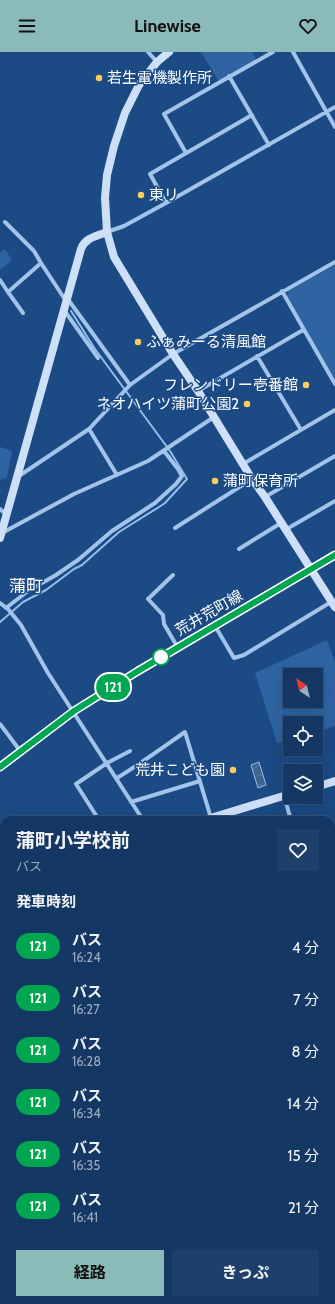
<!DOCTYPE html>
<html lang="ja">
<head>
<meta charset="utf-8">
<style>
	body { margin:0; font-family:Cabin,"Noto Sans JP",sans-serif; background:#1d3f69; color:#f1f3f6; height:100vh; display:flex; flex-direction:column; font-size:15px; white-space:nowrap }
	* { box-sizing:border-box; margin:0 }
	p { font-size:13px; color:#9dacbe }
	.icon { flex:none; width:22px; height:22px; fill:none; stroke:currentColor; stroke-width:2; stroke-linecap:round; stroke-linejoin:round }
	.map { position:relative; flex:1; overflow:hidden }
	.side { position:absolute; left:0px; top:764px; width:335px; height:488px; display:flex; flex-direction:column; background:#143863; border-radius:12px 12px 0 0; box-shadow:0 4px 16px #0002,0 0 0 1px #335278 }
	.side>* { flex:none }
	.badge { padding:0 8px; border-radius:13px; font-size:14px; line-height:26px }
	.needle { width:26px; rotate:325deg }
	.buttons { position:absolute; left:283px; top:616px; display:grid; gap:8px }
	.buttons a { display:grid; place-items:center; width:40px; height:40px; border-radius:0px; background:#143863; box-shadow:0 4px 16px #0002,0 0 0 1px #335278; font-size:20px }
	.map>.badge { position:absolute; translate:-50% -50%; box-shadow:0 0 0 2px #fff }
	h2 { padding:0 16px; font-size:15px; line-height:36px }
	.round { display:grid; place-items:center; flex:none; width:42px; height:42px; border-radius:0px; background:#1d3f69 }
	.head { display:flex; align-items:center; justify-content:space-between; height:68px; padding:0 16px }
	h1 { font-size:19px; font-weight:700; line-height:30px }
	.cta { display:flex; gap:8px; margin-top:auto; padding:8px 16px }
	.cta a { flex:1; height:46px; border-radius:0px; background:#8bbbb9; color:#111; font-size:16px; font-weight:700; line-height:46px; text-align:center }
	.cta a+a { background:#1d3f69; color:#f1f3f6 }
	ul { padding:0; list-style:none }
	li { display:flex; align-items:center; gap:12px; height:52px; padding:0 16px }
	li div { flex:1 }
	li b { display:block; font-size:15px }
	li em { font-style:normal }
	li .badge { min-width:44px; font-weight:700; text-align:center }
	header { display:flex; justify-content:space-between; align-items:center; height:52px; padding:0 16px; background:#8bbbb9; color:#111; font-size:18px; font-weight:700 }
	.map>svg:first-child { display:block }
</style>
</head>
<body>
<header><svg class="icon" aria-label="menu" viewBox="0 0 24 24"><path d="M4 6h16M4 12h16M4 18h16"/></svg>Linewise<svg class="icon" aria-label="heart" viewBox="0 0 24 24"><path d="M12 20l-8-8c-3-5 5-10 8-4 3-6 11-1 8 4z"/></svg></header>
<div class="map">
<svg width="335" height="1252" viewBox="0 0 335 1252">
	<defs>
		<pattern id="water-waves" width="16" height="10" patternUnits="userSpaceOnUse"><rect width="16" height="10" fill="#40638e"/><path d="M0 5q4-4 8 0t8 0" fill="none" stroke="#5d7a9f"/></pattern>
	</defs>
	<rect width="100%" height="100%" fill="#1b4a84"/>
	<!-- green -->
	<path fill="#2e64a2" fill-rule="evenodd" d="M 201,0 L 252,0 L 257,8 L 219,30 Z
		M 5,197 L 12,208 L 0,218 L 0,201 Z
		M 335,213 L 335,330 L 287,244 L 288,239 Z
		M 0,395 L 12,399 L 7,426 L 0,428 Z
		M 327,588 L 335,610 L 335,674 L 316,680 L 316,671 L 290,671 L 290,687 L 277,691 L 255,621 ZM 290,623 L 316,623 L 316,649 L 290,649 Z
		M 4,848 L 4,874 L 0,876 L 0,850 Z"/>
	<!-- water -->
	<path fill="url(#water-waves)" stroke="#94bfed" d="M 259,710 L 266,733 L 258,736 L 251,713 Z"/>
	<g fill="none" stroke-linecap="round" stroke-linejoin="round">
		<!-- stream -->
		<path stroke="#94bfed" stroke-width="2" d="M 0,570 L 23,550 L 46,538 L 74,517 L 82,513 L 119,480 L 159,455 L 165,451 L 187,427 L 170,399 L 95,297 L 71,259
			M 331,1146 L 335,1147
			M 203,1252 L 204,1248"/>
		<!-- street -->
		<path stroke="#a2c4eb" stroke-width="4" d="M 148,0 L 157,10
			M 293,0 L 335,75
			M 229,24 L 269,93
			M 186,101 L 164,62 L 273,0
			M 166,151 L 150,122 L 252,63
			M 5,170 L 34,199 L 41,211
			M 107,180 L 124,174 L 166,151 L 335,55
			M 0,228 L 8,240 L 41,211 L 66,249
			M 282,239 L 335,332
			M 8,240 L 23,261
			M 67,246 L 130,333
			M 64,258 L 98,306
			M 257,304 L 301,378
			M 198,339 L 303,278
			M 89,377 L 117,423
			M 243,412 L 335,358
			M 19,424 L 89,377 L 130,333 L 173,302 L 335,210
			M 265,445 L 335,404
			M 0,457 L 7,463
			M 175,476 L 252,427
			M 285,478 L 335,449
			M 2,481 L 74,442 L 148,409 L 214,365
			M 239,497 L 281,471
			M 173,523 L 148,547 L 163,563 L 164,572 L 178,596
			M 0,551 L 8,557 L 21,573 L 48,621 L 143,768
			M 6,556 L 28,539 L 56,523 L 78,508 L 112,479 L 155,451 L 176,432 L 182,424 L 178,417 L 164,399
			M 215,574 L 234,606 L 244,603 L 331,550
			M 0,672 L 21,700
			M 117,726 C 140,712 162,696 185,680 L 211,766
			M 284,744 L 291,768
			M 131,750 L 200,729
			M 99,768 L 76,732 L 107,711 L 130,699
			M 331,775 L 335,774
			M 0,801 L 4,808
			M 331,814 L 335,813
			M 331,858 L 335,857
			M 331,900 L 335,910
			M 0,933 L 4,938
			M 331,982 L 335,981
			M 0,986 L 4,983
			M 0,1015 L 4,1021
			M 331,1018 L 335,1017
			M 0,1076 L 4,1082
			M 0,1089 L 4,1095
			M 0,1120 L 4,1125
			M 0,1175 L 4,1181
			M 165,1248 L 168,1252
			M 46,1252 L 52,1248
			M 110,1252 L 117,1248
			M 172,1252 L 178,1248"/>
		<!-- secondary -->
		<path stroke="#cde0f8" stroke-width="8" d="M 169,0 L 157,10 L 139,33 L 125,61 L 114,94 L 107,123 L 105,146 L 107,180 L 114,205 L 173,302 L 198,339 L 252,427 L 265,445 L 335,555
			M 0,486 L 81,197 C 85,186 96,184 107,180
			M 0,715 L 74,659 L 138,619 L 335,503
			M 316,735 L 335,729
			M 204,768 L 290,742
			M 331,944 L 335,943
			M 331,1059 L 335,1058
			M 331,1138 L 335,1139
			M 0,1217 L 4,1215"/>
	</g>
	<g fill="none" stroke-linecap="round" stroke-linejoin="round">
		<defs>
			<path id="line" d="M 0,715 L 74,659 L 138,619 L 335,503"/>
		</defs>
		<!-- line casing -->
		<use href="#line" stroke="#fff" stroke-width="9"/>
		<!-- line -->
		<use href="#line" stroke="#00a651" stroke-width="6"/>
	</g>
	<!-- markers -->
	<g fill="#fccd5e" stroke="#1b4a84" stroke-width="1.5">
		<circle cx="99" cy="26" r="4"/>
		<circle cx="141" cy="143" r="4"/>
		<circle cx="138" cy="290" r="4"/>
		<circle cx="306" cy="333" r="4"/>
		<circle cx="247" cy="352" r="4"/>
		<circle cx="215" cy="429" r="4"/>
		<circle cx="233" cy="718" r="4"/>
	</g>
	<circle fill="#fff" stroke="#00a651" stroke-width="2" cx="161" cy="605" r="8"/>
	<g text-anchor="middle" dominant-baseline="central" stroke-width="3" stroke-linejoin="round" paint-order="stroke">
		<!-- poi labels -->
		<g font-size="15" fill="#fff" stroke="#1b4a84" text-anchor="start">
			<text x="107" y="26">若生電機製作所</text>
			<text x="149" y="143">東リ</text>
			<text x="146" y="290">ふぁみーる清風館</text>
			<text x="298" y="333" text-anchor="end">フレンドリー壱番館</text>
			<text x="239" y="352" text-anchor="end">ネオハイツ蒲町公園2</text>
			<text x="223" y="429">蒲町保育所</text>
			<text x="225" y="718" text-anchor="end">荒井こども園</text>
		</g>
		<!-- street labels -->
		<g font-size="15" fill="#fff" stroke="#1b4a84">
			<text transform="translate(209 561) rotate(-30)">荒井荒町線</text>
		</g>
		<!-- quarter labels -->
		<g font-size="17" fill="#fff" stroke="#1b4a84">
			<text x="26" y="534">蒲町</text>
		</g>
	</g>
</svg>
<div class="buttons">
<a><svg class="needle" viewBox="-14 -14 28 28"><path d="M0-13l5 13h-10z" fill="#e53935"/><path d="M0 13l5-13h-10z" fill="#9dacbe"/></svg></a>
<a><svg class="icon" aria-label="locate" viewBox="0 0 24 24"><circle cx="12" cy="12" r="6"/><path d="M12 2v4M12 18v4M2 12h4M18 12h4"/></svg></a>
<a><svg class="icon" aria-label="layers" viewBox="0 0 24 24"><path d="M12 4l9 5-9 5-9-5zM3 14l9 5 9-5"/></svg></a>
</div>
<b class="badge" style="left:113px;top:635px;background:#00a651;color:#fff">121</b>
<section class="side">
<div class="head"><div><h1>蒲町小学校前</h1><p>バス</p></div><a class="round"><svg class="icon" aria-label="heart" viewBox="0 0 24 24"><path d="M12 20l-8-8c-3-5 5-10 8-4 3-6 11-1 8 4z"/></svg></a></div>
<h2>発車時刻</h2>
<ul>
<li><span class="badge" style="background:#00a651;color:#fff">121</span><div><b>バス</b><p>16:24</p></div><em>4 分</em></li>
<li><span class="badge" style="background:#00a651;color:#fff">121</span><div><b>バス</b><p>16:27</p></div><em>7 分</em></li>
<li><span class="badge" style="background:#00a651;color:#fff">121</span><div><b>バス</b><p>16:28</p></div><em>8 分</em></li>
<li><span class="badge" style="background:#00a651;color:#fff">121</span><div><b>バス</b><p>16:34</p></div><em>14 分</em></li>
<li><span class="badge" style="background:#00a651;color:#fff">121</span><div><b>バス</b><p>16:35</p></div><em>15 分</em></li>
<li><span class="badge" style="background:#00a651;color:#fff">121</span><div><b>バス</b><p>16:41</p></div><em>21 分</em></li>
</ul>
<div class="cta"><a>経路</a><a>きっぷ</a></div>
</section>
</div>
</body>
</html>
